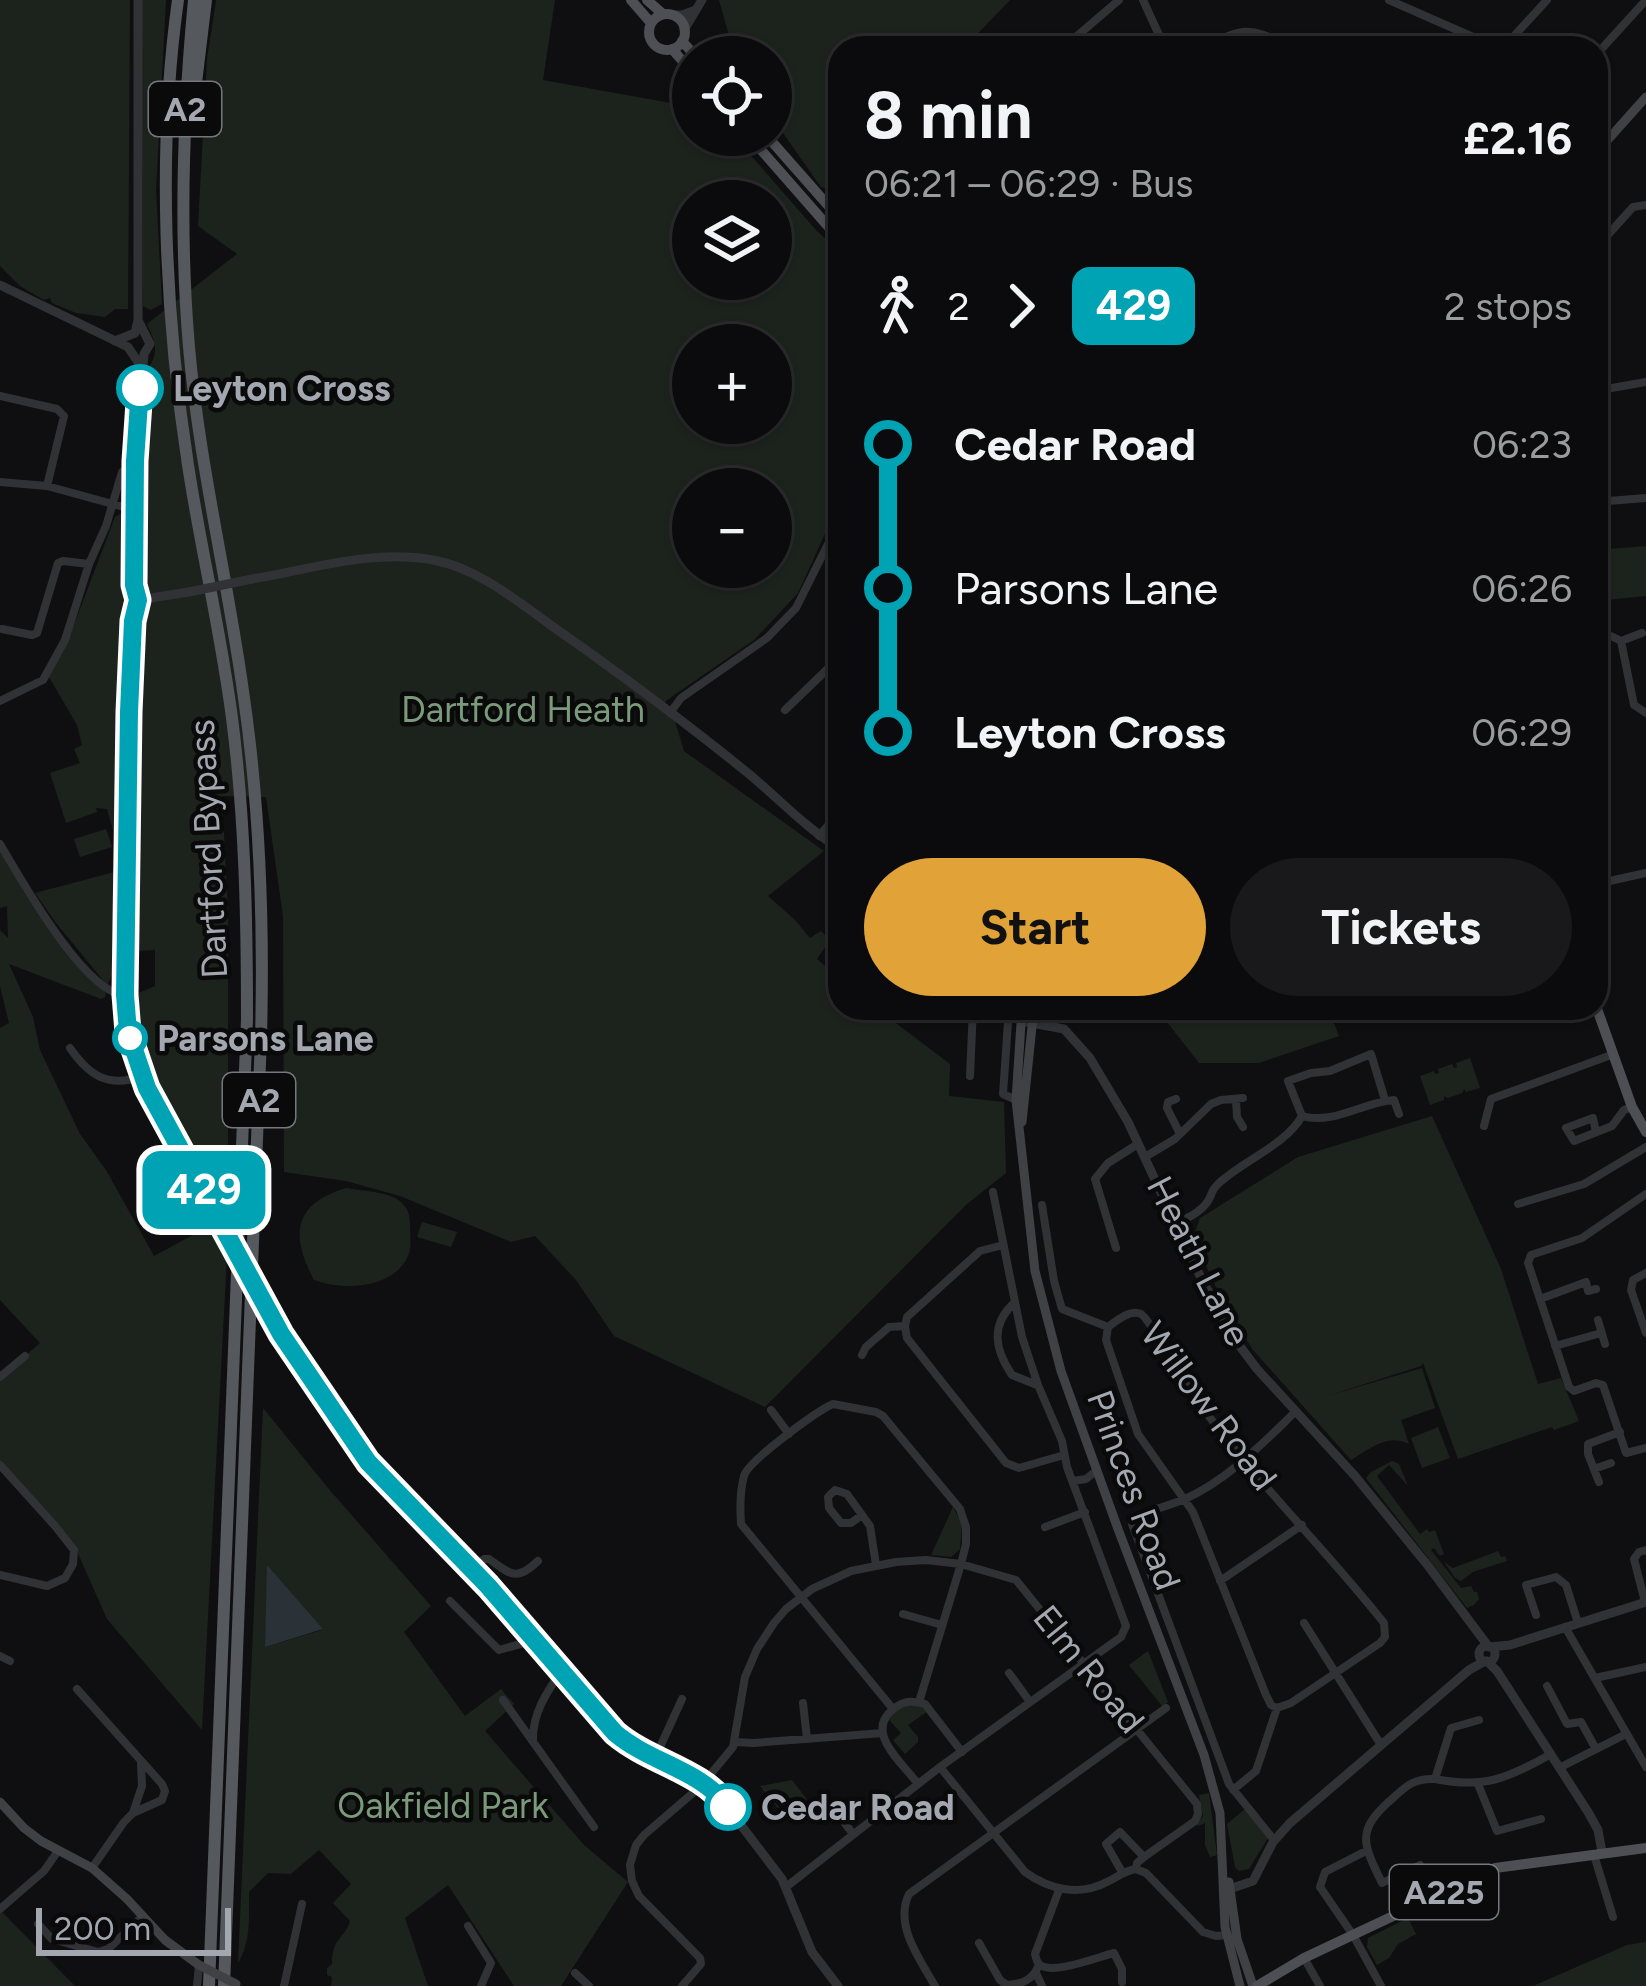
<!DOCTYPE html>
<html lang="en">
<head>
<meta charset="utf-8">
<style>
	body { margin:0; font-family:Figtree,sans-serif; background:#19191b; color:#f1f3f6; height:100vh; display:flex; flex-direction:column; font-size:45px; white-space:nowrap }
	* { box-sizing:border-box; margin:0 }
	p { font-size:39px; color:#9a9b9d }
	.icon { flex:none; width:66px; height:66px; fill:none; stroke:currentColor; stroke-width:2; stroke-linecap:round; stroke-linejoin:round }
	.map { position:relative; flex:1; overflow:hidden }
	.panel { position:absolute; left:828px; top:36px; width:780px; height:984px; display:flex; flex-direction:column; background:#0b0b0d; border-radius:36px; box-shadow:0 3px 9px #0004,0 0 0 3px #2b2b2e }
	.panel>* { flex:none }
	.badge { padding:0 24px; border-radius:18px; font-size:42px; line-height:78px }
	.controls { position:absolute; left:672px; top:36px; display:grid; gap:24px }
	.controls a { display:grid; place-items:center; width:120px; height:120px; border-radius:50%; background:#0b0b0d; box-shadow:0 3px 9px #0004,0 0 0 3px #2b2b2e; font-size:60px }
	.scale { position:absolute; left:36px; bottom:30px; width:195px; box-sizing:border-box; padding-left:12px; border:6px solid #a2a7b0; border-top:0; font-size:33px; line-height:42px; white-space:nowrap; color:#a2a7b0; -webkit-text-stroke:9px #0a0a0b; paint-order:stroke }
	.map>.badge { position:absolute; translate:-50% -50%; box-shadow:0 0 0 6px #fff }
	.legs { display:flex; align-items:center; gap:18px; height:132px; padding:0 36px; font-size:39px }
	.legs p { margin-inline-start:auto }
	.headline { display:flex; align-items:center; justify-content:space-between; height:204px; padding:0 36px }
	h1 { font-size:66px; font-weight:700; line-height:90px }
	.action { display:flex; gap:24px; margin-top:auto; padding:24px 36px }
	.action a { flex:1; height:138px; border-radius:72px; background:#e1a337; color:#111; font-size:48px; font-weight:700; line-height:138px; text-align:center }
	.action a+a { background:#19191b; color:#f1f3f6 }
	ul { padding:0 36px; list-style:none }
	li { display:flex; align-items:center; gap:42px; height:144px; font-size:45px }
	li i { display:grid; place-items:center; width:18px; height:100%; margin:0 15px; background:currentColor }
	li i::after { content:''; width:30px; height:30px; margin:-15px; border:9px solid; border-radius:50%; background:#0b0b0d }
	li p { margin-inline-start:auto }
	li:first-child i { background:linear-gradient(#0000 50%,currentColor 0) }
	li:last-child i { background:linear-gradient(currentColor 50%,#0000 0) }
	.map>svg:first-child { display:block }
</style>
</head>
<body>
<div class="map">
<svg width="1646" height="1986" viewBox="0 0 1646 1986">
	<rect width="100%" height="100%" fill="#0f0f11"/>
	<!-- green -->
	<path fill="#1c231d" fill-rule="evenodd" d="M 0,0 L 130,0 L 128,309 L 115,309 L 105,317 L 76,313 L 52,303 L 50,298 L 44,300 L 20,286 L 0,266 Z
		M 142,0 L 166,0 L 156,190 L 162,304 L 151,310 L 143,306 Z
		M 216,0 L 555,0 L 543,80 L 693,107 L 693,135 L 733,135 L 815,229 L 840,253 L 840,501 L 798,593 L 754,640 L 667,700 L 659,709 L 675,721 L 684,751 L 824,851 L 768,896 L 795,920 L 810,938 L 821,931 L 830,940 L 817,959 L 840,979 L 840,1008 L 876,1008 L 950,1064 L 949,1096 L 1004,1102 L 1006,1173 L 967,1204 L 765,1407 L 614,1336 L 576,1280 L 535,1236 L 511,1242 L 400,1196 L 346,1181 L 284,1172 L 283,916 L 266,797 L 222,796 L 228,911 L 228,1205 L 218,1203 C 180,1134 139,1077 129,997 L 155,986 L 155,950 L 134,951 L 129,980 L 130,864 L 138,801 L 123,866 L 107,809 L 96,808 L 97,812 L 66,823 L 50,773 L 80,763 L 74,749 L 82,745 L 77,725 L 49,677 L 69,638 L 115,517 L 122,513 L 129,522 L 129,536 L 143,534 L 149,367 C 160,352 154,339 147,324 L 237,254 L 198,226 L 207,59 ZM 693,201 L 771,201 L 771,279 L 693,279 ZM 693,345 L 771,345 L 771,423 L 693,423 ZM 693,489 L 771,489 L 771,567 L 693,567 Z
		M 719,0 L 1010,0 L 964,48 L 840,48 L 840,179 L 830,189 L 821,187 L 771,116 L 771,57 L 735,57 Z
		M 1646,546 L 1646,596 L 1596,601 L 1596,550 Z
		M 106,829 L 112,847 L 80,857 L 74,839 Z
		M 0,850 C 27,901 63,953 106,993 L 105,997 L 101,999 L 9,964 L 33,1017 L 40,1050 L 80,1134 L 106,1170 L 154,1256 L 215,1223 L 227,1256 L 202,1730 L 107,1619 L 76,1549 L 0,1463 L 0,1378 L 40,1343 L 0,1300 L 0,1028 L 9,1023 L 0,986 L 0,930 L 8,938 L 7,906 L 0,908 Z
		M 122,870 L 115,970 L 107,985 L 56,923 L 35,893 Z
		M 1156,1008 L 1328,1008 L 1339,1036 L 1259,1063 L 1199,1063 Z
		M 1470,1058 L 1480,1088 L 1466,1092 L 1464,1089 L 1462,1093 L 1448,1098 L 1444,1096 L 1444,1100 L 1430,1105 L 1420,1076 L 1434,1071 L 1435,1074 L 1439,1073 L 1438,1069 L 1452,1064 L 1454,1068 L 1457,1067 L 1456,1063 Z
		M 1432,1116 L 1501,1269 L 1538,1384 L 1561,1378 L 1579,1421 L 1554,1430 L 1552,1427 L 1458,1459 L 1423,1363 L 1421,1366 L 1327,1396 L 1422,1368 L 1435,1408 L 1401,1420 L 1409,1444 C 1387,1433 1370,1449 1351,1460 L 1253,1350 L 1225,1306 L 1193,1238 L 1200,1218 L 1298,1157 Z
		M 346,1188 C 362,1191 388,1191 401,1202 C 409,1209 410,1217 410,1227 C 410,1237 412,1247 408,1256 C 393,1289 344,1291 314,1280 C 290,1235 293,1204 346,1188 Z
		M 422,1222 L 457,1232 L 451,1247 L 417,1237 Z
		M 263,1408 L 328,1488 L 431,1606 L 404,1632 L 465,1716 L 501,1689 L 514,1704 L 485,1731 L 584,1845 L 628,1882 L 561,1986 L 514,1986 L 448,1885 L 405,1918 L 428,1986 L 331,1986 L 332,1977 L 327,1975 L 327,1968 L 332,1964 C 332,1937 344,1940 350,1921 L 333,1903 L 351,1884 L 319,1850 L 291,1874 L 268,1873 L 249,1892 C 249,1916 251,1943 238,1963 ZM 268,1567 L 322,1628 L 322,1630 L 265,1647 Z
		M 1438,1427 L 1450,1458 L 1422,1468 L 1411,1438 Z
		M 1392,1461 L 1399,1464 L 1408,1486 L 1389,1465 L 1377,1476 L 1420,1534 L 1427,1529 L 1429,1532 L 1435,1530 L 1444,1554 L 1440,1556 L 1434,1548 L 1431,1550 L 1461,1588 L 1471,1586 L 1474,1592 L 1477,1592 L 1479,1599 L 1474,1605 L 1467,1608 L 1366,1478 L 1371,1472 Z
		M 953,1507 L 962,1524 L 960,1549 L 951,1557 L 931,1555 Z
		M 1498,1551 L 1501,1557 L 1505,1556 L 1507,1561 L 1473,1572 L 1461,1581 L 1455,1578 L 1444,1562 L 1453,1568 Z
		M 1148,1651 L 1168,1702 L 1162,1706 L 1129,1665 Z
		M 909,1705 L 921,1706 L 928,1711 L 908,1725 L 918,1737 L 918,1742 L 905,1754 L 893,1740 L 901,1733 L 889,1720 L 895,1711 L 898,1713 L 896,1710 Z
		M 792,1780 L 812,1806 L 792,1820 L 787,1819 L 760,1786 Z
		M 1209,1793 L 1217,1855 L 1210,1857 L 1205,1845 L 1205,1823 L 1198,1826 L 1196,1824 L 1203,1816 L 1199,1795 Z
		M 1245,1809 L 1268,1838 L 1249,1869 L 1239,1871 L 1235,1867 L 1227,1824 Z
		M 2,1912 L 75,1986 L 0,1986 L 0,1913 Z
		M 1408,1918 L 1416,1934 L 1398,1944 L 1389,1958 L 1377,1965 L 1367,1947 L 1368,1938 Z
		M 1646,1942 L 1646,1986 L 1533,1986 L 1627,1945 Z"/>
	<!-- water -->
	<path fill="#2a3238" d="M 267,1565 L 323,1629 L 265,1647 Z"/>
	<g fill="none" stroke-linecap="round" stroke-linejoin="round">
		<!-- minor -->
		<path stroke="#313235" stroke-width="8" d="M 1143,0 L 1165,48
			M 1389,0 L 1473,37 L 1487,48
			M 1063,48 L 1119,0
			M 1205,48 C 1248,23 1252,30 1296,48
			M 1503,48 L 1547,0
			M 1596,55 L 1646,0
			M 1596,248 L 1633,207 L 1646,205
			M 1606,389 L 1646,382
			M 0,396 L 57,409 L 64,416 L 47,486
			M 0,482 L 47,486 L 135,510
			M 1596,502 L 1646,498
			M 2,629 L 32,635 L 37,633 L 58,563 L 63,561 L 89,564
			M 1596,638 L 1611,636 L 1621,641 L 1634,705 L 1646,713
			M 1621,641 L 1642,633
			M 836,691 L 840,696
			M 0,701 L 43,680 L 65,640 L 89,564 L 106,526 L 122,472 L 135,461
			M 785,710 L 840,657
			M 670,713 L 681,698 L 767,638 L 796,608 L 840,520
			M 819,836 L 840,812
			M 0,844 C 20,878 85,994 125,995
			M 1596,884 L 1646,873
			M 926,1008 L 928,1010
			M 1009,1008 L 1003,1094 L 1016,1100
			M 70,1048 C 90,1077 109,1088 143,1076
			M 970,1076 L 973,1008
			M 1176,1099 L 1168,1102 L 1167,1108 L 1180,1134
			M 1236,1099 L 1237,1117 L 1243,1127
			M 1302,1116 L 1288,1081 L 1311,1073 L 1330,1071 L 1371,1054 L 1385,1100
			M 1484,1126 L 1491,1099 L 1614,1054
			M 1596,1132 L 1593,1118 L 1566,1128 L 1574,1141 L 1612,1126 L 1624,1110 L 1632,1107
			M 1145,1157 L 1175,1139 L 1211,1104 L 1221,1100 L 1243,1098
			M 1646,1194 L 1582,1238 L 1531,1255 L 1528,1263 L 1569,1387 L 1574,1391 L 1596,1383 L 1603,1385 L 1626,1453 L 1646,1448
			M 1518,1204 L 1584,1184 L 1646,1147
			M 1042,1205 L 1054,1281 L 1062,1309 L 1108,1327
			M 1176,1223 C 1188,1218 1201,1212 1208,1201 C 1214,1191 1210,1192 1218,1184 C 1242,1161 1286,1145 1302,1116 C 1334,1125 1363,1102 1394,1100 L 1399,1114
			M 1116,1248 L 1095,1179 L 1108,1163 L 1138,1144
			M 1646,1273 L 1633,1280 L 1631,1290 L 1646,1333
			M 1540,1299 L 1586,1282 L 1588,1291 L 1596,1289
			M 1013,1304 C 990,1326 995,1350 1012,1375 L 1037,1385
			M 1598,1320 L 1605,1344
			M 905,1326 L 907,1338 L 1006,1463 L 1019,1468 L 1064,1455
			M 1555,1346 L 1601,1333
			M 862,1355 L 866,1347 L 889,1327 L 905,1326 L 907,1317 L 980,1251 L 1003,1245
			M 0,1377 L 25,1356
			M 771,1410 L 789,1434
			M 0,1465 L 55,1526 L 74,1550 L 73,1564 L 65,1578 L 47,1586 L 0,1575
			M 1594,1469 L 1611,1463
			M 1073,1481 L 1086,1479 L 1097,1470
			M 1599,1482 L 1588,1454 L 1588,1444 L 1620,1432
			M 862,1515 L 851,1523 L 841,1523 L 829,1508 L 828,1497 L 835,1490 L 847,1494 L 870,1526 L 876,1565
			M 1045,1527 L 1085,1512
			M 471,1570 L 484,1559 L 489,1559 C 510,1574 516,1582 538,1561
			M 1220,1581 L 1302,1525
			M 450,1601 L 499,1650 L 535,1640
			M 1645,1602 L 1634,1559 L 1639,1552 L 1646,1550
			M 903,1614 L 942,1625
			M 1536,1615 L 1526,1585 L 1556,1577 L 1566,1585 L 1578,1623
			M 1304,1623 L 1381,1745
			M 1565,1627 L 1646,1767
			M 0,1656 L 10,1661
			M 1009,1673 L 1030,1702
			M 1595,1678 L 1646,1667
			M 1547,1686 L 1567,1724 L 1581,1722 L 1596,1749
			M 77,1689 L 162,1784 L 165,1791 L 162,1800 L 133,1813
			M 503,1700 L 594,1827
			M 803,1703 L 807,1739
			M 893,1709 L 741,1524 C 740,1509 740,1490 744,1476 C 748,1461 817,1411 833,1404 L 876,1412 L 883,1416 L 960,1509 L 966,1527 L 966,1544 L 961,1564 L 919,1702
			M 533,1739 C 533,1712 547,1692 562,1670
			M 736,1742 L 753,1743 L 883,1733
			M 654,1760 L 682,1699
			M 940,1767 L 1025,1872 C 1050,1890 1080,1897 1109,1881 C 1119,1876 1124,1871 1136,1869
			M 1559,1768 L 1626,1734
			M 1435,1779 C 1484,1789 1509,1778 1551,1754
			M 918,1784 C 903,1763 861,1731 896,1707 C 906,1700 914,1701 925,1704 L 962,1752
			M 1478,1784 L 1497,1831 L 1541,1819
			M 1233,1790 L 1256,1771 L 1277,1708 L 1291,1703 L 1380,1643 L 1385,1637 L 1384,1623 C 1324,1547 1253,1479 1197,1400 C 1188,1388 1149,1318 1141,1314 C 1130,1309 1116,1321 1108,1327 L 1106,1340 L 1138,1434 L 1193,1512 L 1266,1695 L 1271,1705 L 1277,1708
			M 831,1805 L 853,1834
			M 1274,1840 L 1229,1784 L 1132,1524 L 1132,1517 C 1149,1511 1168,1506 1185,1499 C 1229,1479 1262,1444 1296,1411
			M 1366,1851 L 1325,1872 L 1320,1887 L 1353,1935 L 1381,1986
			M 1594,1855 L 1613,1917
			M 1420,1865 L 1382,1883 C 1362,1842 1356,1830 1393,1798 C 1407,1785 1415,1778 1435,1779 L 1451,1728 L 1479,1720
			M 92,1868 L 124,1822 L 133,1813 L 142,1786 L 141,1763
			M 1136,1869 L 1146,1873 L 1203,1932 L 1216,1936 L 1228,1935
			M 1122,1872 L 1106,1844 L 1120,1832 L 1144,1857
			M 786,1887 L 940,1767 L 1121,1637 L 1126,1626 L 1067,1467 L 1062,1441 L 1038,1385 L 1022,1337 L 993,1192
			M 1059,1890 L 1035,1954 C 1036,1957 1036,1961 1039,1964 C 1051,1976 1097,1957 1114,1953 L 1122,1969 L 1122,1982
			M 0,1909 L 44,1871 L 58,1851
			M 38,1924 L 52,1939 L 98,1952 L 108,1949 L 143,1916
			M 468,1926 L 491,1963 L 481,1986
			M 979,1943 L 1000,1980 L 1007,1985 C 1022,1984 1034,1980 1039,1964
			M 1304,1958 L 1320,1986
			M 575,1973 L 589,1986
			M 1036,1973 L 1042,1986
			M 197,1986 L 199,1965
			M 284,1986 L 302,1904
			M 682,1986 L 701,1964 L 700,1958 L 639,1896 L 632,1881 L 630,1865 L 636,1845 L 644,1835 L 701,1786 L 733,1747 L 745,1677 L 757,1649 L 774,1623 L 786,1609 L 812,1589 L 851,1571 L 896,1562 L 926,1560 L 961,1564 L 1016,1580 L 1197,1804 L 1198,1814 L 1195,1821 L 1144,1857 L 1137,1863 L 1136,1869
			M 935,1986 C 919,1958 894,1925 909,1894 L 1166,1708"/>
		<!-- tertiary -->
		<path stroke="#313235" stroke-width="9" d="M 672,15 L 682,15 L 696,10
			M 684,30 L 702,0
			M 0,285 L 128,347 L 142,368
			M 138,320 L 150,344 L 144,354 L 135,461 L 134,585 L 138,600 L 133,621 L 129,712 L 125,995 L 128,1032 L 147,1088 L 212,1204
			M 115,341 L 135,333 L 138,320 L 138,0
			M 252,579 C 312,569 372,549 433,560 C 477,568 516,600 552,626 C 619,673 685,722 749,774 C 779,799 806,828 840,849
			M 138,600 L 189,592
			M 1021,1021 L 1064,1029 L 1090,1058 L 1128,1122 L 1202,1280 L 1236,1341 L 1257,1369 L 1355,1476 L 1429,1567 L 1488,1646
			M 281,1334 L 368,1462 L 488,1586 L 615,1733 L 634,1750 L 699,1779 L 718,1795 L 782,1879 L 812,1952 L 838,1986
			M1479 1654a8 8 0 1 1 16 0a8 8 0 1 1-16 0Z
			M 1489,1647 L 1510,1645 L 1646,1602
			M 1487,1661 L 1497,1671 L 1588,1812 L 1598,1830 L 1602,1852
			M 1224,1891 L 1253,1881 L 1273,1842 L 1290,1823 L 1469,1670 L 1485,1661"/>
		<!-- secondary -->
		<path stroke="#3f4145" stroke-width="9" d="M 1596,153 L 1646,97
			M 1022,1008 L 1016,1100 L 1035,1271 L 1061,1371 L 1118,1529 L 1204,1755 L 1220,1813 L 1225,1927 L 1240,1986
			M 1022,1122 L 1034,1008
			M 0,1802 L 24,1828 L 41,1841 L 92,1868 L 127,1899 L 165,1940 L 199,1965
			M 1229,1882 L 1237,1939 L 1253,1986"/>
		<!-- primary -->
		<path stroke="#4d4f54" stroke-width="10" d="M 631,0 L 651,23
			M 647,0 L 663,14
			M649 32a18 18 0 1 1 36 0a18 18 0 1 1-36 0Z
			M 682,41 L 696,57
			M 672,49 L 693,73
			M 748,135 L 840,240
			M 766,135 L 840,219
			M 1596,1006 L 1632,1107 L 1646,1132
			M 1257,1986 L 1304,1958 L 1495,1868 L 1646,1848"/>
		<!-- trunk -->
		<path stroke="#55585d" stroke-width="12" d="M 178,0 C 157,150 165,316 188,465 C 201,550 221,633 232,718 C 245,818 247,918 247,1019 L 209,1986
			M 194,0 C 183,115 179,231 189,347 C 199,463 227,576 243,691 C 260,806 264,921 261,1037 L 224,1986
			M 192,116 L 206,0"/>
		<!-- tertiary-bridge -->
		<path stroke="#313235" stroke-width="9" d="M 189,592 L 252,579
			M 212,1204 L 281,1334"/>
		<!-- secondary-bridge -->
		<path stroke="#3f4145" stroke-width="9" d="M 199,1965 L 236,1984"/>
	</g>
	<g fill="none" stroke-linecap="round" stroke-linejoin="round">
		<defs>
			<path id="line-1" d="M 140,388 L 135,461 L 134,585 L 138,600 L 133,621 L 129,712 L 125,995 L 128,1032 L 147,1088 L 281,1334 L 368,1462 L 488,1586 L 615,1733 C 652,1764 700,1769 728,1807"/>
		</defs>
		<!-- line-1 casing -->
		<use href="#line-1" stroke="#fff" stroke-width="27"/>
		<!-- line-1 -->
		<use href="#line-1" stroke="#00a3b4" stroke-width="18"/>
	</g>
	<!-- markers -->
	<g fill="#fff" stroke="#00a3b4" stroke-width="6">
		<circle cx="140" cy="388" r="21"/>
		<circle cx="130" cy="1038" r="15"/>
		<circle cx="728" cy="1807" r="21"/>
	</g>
	<g text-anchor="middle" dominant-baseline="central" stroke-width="9" stroke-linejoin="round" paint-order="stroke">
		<!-- shield labels -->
		<g fill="#0a0a0b" stroke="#74787e" stroke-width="3">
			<rect x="149" y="82" width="72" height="54" rx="9"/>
			<rect x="223" y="1073" width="72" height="54" rx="9"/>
			<rect x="1390" y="1865" width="108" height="54" rx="9"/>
		</g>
		<g font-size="33" font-weight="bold" fill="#a2a7b0">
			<text x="185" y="109">A2</text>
			<text x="259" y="1100">A2</text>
			<text x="1444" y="1892">A225</text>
		</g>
		<!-- stop labels -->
		<g font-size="36" font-weight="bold" fill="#a2a7b0" stroke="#0a0a0b" text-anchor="start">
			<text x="173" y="388">Leyton Cross</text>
			<text x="157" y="1038">Parsons Lane</text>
			<text x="761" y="1807">Cedar Road</text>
		</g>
		<!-- park labels -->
		<g font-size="36" fill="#7a9a7b" stroke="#0a0a0b">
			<text x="523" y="709">Dartford Heath</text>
			<text x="443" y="1805">Oakfield Park</text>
		</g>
		<!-- street labels -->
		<g font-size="36" fill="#a2a7b0" stroke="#0a0a0b">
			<text transform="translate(208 849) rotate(-93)">Dartford Bypass</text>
			<text transform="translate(1199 1261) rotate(63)">Heath Lane</text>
			<text transform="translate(1209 1406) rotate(53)">Willow Road</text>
			<text transform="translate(1134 1490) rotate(70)">Princes Road</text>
			<text transform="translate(1089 1669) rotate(51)">Elm Road</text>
		</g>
	</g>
</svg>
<div class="controls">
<a><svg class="icon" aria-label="locate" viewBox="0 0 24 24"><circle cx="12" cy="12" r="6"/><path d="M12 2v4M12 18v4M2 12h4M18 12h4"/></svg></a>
<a><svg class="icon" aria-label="layers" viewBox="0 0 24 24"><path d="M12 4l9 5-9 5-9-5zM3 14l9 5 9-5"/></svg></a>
<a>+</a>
<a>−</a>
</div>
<div class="scale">200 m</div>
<b class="badge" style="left:204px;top:1190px;background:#00a3b4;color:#fff">429</b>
<section class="panel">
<div class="headline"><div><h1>8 min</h1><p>06:21 – 06:29 · Bus</p></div><b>£2.16</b></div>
<div class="legs"><svg class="icon" aria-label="walk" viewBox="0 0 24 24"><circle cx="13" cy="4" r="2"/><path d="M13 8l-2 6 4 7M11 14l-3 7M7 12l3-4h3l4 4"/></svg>2<svg class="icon" aria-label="forward" viewBox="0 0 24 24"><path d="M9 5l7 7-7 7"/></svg><b class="badge" style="background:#00a3b4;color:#fff">429</b><p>2 stops</p></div>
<ul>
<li><i style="color:#00a3b4"></i><b>Cedar Road</b><p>06:23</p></li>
<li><i style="color:#00a3b4"></i><span>Parsons Lane</span><p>06:26</p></li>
<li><i style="color:#00a3b4"></i><b>Leyton Cross</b><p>06:29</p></li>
</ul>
<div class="action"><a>Start</a><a>Tickets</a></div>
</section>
</div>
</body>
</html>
